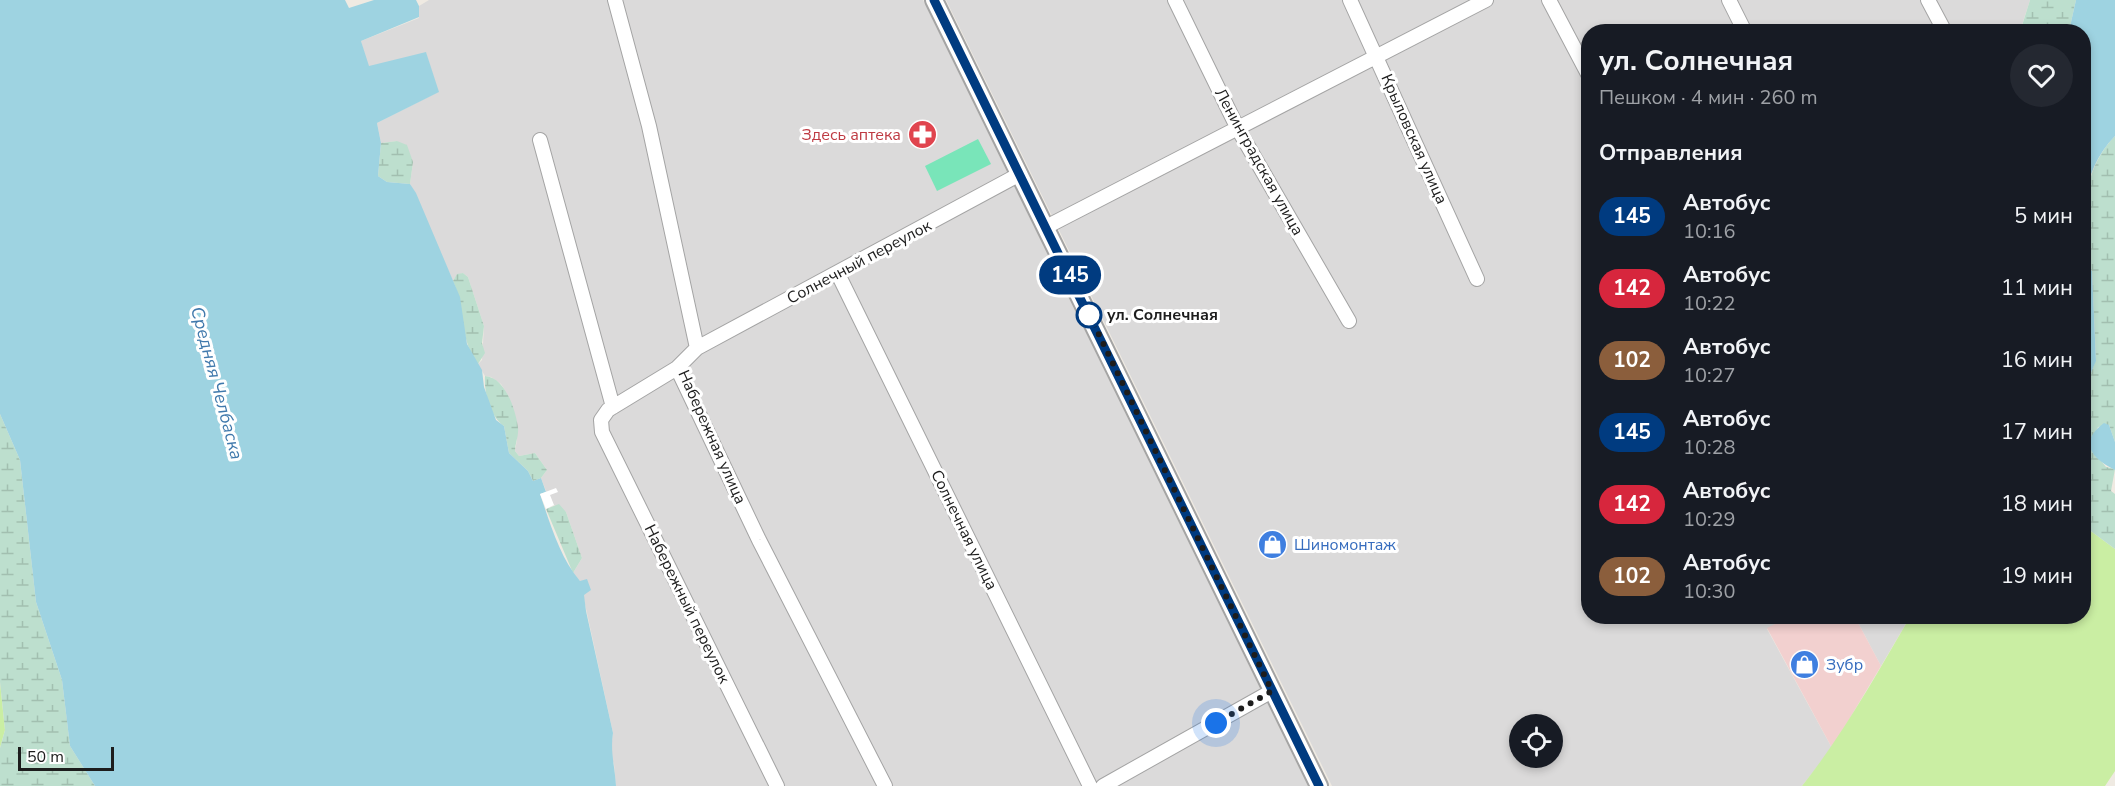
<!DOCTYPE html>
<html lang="ru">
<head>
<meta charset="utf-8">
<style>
	body { margin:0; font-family:"Nunito Sans",sans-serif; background:#242831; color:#f1f3f6; height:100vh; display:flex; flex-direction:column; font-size:22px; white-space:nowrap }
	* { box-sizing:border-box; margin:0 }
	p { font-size:20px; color:#9ea1a6 }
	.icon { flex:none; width:33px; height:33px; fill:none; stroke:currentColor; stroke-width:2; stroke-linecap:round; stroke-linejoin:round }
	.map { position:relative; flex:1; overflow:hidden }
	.drawer { position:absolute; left:1581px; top:24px; width:510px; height:600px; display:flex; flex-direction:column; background:#171b24; border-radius:24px; box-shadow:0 3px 9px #0003 }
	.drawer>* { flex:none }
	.badge { padding:0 12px; border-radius:20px; font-size:21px; line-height:39px }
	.fabs { position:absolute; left:1509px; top:714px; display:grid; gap:12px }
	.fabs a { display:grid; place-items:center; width:54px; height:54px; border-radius:50%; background:#171b24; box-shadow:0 3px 9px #0003; font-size:30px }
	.scale { position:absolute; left:18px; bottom:15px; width:96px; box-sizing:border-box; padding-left:6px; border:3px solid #1d1d1d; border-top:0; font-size:16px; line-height:21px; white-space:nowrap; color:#1d1d1d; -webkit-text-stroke:4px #fff; paint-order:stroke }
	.you { position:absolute; width:30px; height:30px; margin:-15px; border:4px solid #fff; border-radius:50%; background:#1a73e8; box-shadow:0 0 0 9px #1a73e833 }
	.map>.badge { position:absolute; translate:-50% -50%; box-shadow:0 0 0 3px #fff }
	h2 { padding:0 18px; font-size:22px; line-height:54px }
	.round { display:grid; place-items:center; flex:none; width:63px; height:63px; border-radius:32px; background:#242831 }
	.overview { display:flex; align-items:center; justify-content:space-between; height:102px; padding:0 18px }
	h1 { font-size:28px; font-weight:700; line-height:45px }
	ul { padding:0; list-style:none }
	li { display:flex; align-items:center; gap:18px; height:72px; padding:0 18px }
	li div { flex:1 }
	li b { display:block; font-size:22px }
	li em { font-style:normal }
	li .badge { min-width:66px; font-weight:700; text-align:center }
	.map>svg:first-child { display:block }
</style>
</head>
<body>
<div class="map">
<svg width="2115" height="786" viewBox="0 0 2115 786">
	<defs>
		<pattern id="wetland-marsh" width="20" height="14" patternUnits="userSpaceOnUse" patternTransform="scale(1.5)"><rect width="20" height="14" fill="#bddfce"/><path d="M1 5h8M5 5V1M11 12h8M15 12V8" fill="none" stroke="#a2bfb0"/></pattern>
	</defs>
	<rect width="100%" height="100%" fill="#efeae2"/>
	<!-- residential -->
	<path fill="#dbdada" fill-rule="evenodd" d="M 429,0 L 923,0 L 1308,786 L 616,786 L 614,764 L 610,753 L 613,733 L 580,581 L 573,573 L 582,558 L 566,512 L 554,505 L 546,509 L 546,491 L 541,478 L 547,470 L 535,453 L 519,456 L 515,451 L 517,440 L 515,415 L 506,392 L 501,384 L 491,377 L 485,376 L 478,364 L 482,360 L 484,326 L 468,277 L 463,273 L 457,275 L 453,281 L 410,184 L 413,162 L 397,141 L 381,143 L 377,123 L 438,92 L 426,53 L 368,67 L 361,41 L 419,18 L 419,6 Z
		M 946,0 L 2030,0 L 2020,31 L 1588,32 L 1588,616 L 1789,617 L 1767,629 L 1832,748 L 1802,786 L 1332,786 ZM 1520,724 L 1552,724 L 1552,758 L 1520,758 Z
		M 1855,617 L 1910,617 L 1881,666 Z"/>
	<!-- commercial -->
	<path fill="#f2d0cf" d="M 1789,617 L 1855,617 L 1881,666 L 1832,748 L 1767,628 Z"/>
	<!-- grass -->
	<path fill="#caeea3" d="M 2084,526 L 2115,549 L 2115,771 L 2105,786 L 1802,786 C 1844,733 1876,675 1910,617 L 2084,616 Z
		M 0,682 L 5,730 L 0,748 Z"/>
	<!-- wetland -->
	<path fill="url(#wetland-marsh)" d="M 2030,0 L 2076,0 L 2069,31 L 2020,32 Z
		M 2115,136 L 2115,442 L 2109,425 L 2098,427 L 2089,446 L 2106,467 L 2115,469 L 2111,491 L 2115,494 L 2115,549 L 2084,526 L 2084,389 L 2096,360 L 2092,271 L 2084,265 C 2084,218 2080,172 2115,136 Z
		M 397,141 L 407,145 L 413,162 L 410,184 L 387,182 L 378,176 L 381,143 Z
		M 463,273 L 468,277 L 484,326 L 482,343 L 485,353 L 478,364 C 459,340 465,307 453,281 L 457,274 Z
		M 485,376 C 505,377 516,410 518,428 C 519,436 515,443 515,451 L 519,456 L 535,453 L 547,470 L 541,478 L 533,481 L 528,471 L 509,453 L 504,426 C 490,416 484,393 485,376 Z
		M 0,414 L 20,460 L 36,602 L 62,680 L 70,746 L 95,786 L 0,786 L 0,748 L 5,730 L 0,682 Z
		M 559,504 L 566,512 L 582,558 L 573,573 L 546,509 Z"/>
	<!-- pitch -->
	<path fill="#79e5b9" d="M 978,139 L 991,164 L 937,191 L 925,166 Z"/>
	<!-- water -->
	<path fill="#9ed3e1" d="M 0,0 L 345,0 L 349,8 L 374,0 L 416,0 L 419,6 L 419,17 L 361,41 L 369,66 L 426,52 L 439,92 L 377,123 L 381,143 L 378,176 L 387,182 L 410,184 L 416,193 L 460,297 L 467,344 L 482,370 L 484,387 L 496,420 L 504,426 L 509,453 L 528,471 L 533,481 L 541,478 L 546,492 L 540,494 C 550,523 560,558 580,581 L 587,579 L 591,590 L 584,595 L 586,611 L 613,733 C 610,752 615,767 616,786 L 95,786 L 70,746 L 62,680 L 36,602 L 20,460 L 0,414 Z
		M 2076,0 L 2115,0 L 2115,136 C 2097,154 2088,177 2084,203 L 2084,32 L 2069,31 Z
		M 2084,265 L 2092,271 L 2096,361 L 2084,389 Z
		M 2104,423 L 2109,425 L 2115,442 L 2115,470 C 2093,459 2077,443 2104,423 Z"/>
	<!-- pier -->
	<path fill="#fff" d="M 556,488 L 558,492 L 550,495 L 554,505 L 546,509 L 540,494 Z"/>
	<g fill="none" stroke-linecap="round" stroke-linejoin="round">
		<defs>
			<path id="minor" d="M 615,0 L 649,126 L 697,348 L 677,368 L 759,540 L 885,786
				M 1175,0 L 1238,129 L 1349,321
				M 1350,0 L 1477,279
				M 1549,0 L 1588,74
				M 1729,0 L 1745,32
				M 1928,0 L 1945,32
				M 540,140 L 613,407
				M 1046,227 L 1486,0
				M 838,274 L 1090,786
				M 697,348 L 1020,174
				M 677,368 L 608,410 L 601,420 L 602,432 L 777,786
				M 1103,786 L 1272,691"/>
			<path id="tertiary" d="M 934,0 L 1319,786"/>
		</defs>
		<!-- minor casing -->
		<use href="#minor" stroke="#a4a4a4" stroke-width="16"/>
		<!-- tertiary casing -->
		<use href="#tertiary" stroke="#a4a4a4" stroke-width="20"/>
		<!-- minor -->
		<use href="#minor" stroke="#fff" stroke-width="14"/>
		<!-- tertiary -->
		<use href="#tertiary" stroke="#fff" stroke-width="16"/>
	</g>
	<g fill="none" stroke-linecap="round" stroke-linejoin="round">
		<defs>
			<path id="line" d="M 934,0 L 1319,786"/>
		</defs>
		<!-- line casing -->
		<use href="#line" stroke="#fff" stroke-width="14"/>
		<!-- line -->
		<use href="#line" stroke="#003b80" stroke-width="9"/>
		<!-- walk -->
		<path stroke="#1d1d1d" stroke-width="6" stroke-dasharray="0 10.8" d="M 1089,315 L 1087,310 L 1272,691 L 1216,723"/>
	</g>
	<!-- icons -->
	<defs>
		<symbol id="pharmacy-disc" viewBox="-11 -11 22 22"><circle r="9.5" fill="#e0444e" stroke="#fff"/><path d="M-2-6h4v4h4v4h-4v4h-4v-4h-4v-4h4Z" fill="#fff"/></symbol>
		<symbol id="shop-disc" viewBox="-11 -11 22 22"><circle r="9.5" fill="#3f7fe0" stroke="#fff"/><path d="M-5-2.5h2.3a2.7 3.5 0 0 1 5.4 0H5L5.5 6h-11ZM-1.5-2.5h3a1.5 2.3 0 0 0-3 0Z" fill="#fff"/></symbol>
	</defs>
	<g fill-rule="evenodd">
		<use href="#pharmacy-disc" x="906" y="118" width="33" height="33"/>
		<use href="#shop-disc" x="1256" y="528" width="33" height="33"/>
		<use href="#shop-disc" x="1788" y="648" width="33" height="33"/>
	</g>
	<!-- markers -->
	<circle fill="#fff" stroke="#003b80" stroke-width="3" cx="1089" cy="315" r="12"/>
	<g text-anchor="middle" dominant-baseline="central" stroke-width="6" stroke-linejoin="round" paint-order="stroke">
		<!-- health labels -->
		<g font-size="16" fill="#be3a42" stroke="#fff" text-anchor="end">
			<text x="901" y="135">Здесь аптека</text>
		</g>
		<!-- street labels -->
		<g font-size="16" fill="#1d1d1d" stroke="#fff">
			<text transform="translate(1414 139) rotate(66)">Крыловская улица</text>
			<text transform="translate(1259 162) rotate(61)">Ленинградская улица</text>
			<text transform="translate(859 262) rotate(-28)">Солнечный переулок</text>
			<text transform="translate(712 437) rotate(66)">Набережная улица</text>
			<text transform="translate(964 530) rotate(64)">Солнечная улица</text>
			<text transform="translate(687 604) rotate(64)">Набережный переулок</text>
		</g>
		<!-- stop labels -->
		<g font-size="16" font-weight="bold" fill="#1d1d1d" stroke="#fff" text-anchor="start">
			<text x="1107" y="315">ул. Солнечная</text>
		</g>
		<!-- shop labels -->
		<g font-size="16" fill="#366cbe" stroke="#fff" text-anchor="start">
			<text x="1294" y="545">Шиномонтаж</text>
			<text x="1826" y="665">Зубр</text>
		</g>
		<!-- water labels -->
		<g font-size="18" font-style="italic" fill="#4079ac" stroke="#fff">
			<text transform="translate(217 383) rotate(75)">Средняя Челбаска</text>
		</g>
	</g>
</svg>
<div class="fabs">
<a><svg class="icon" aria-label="locate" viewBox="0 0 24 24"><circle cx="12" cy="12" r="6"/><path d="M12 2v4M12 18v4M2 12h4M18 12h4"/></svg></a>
</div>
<div class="scale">50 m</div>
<div class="you" style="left:1216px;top:723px"></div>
<b class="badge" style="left:1070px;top:275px;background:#003b80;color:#fff">145</b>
<section class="drawer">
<div class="overview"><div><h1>ул. Солнечная</h1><p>Пешком · 4 мин · 260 m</p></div><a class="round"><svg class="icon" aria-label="heart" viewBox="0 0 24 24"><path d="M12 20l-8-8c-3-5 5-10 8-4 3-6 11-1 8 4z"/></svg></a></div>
<h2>Отправления</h2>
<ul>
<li><span class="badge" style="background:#003b80;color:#fff">145</span><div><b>Автобус</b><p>10:16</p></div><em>5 мин</em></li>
<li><span class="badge" style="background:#d7263d;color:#fff">142</span><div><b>Автобус</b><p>10:22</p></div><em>11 мин</em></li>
<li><span class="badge" style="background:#8b5e3c;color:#fff">102</span><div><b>Автобус</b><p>10:27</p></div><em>16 мин</em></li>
<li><span class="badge" style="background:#003b80;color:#fff">145</span><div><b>Автобус</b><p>10:28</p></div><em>17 мин</em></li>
<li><span class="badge" style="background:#d7263d;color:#fff">142</span><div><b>Автобус</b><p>10:29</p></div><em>18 мин</em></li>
<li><span class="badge" style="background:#8b5e3c;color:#fff">102</span><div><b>Автобус</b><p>10:30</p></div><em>19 мин</em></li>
</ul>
</section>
</div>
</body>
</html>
